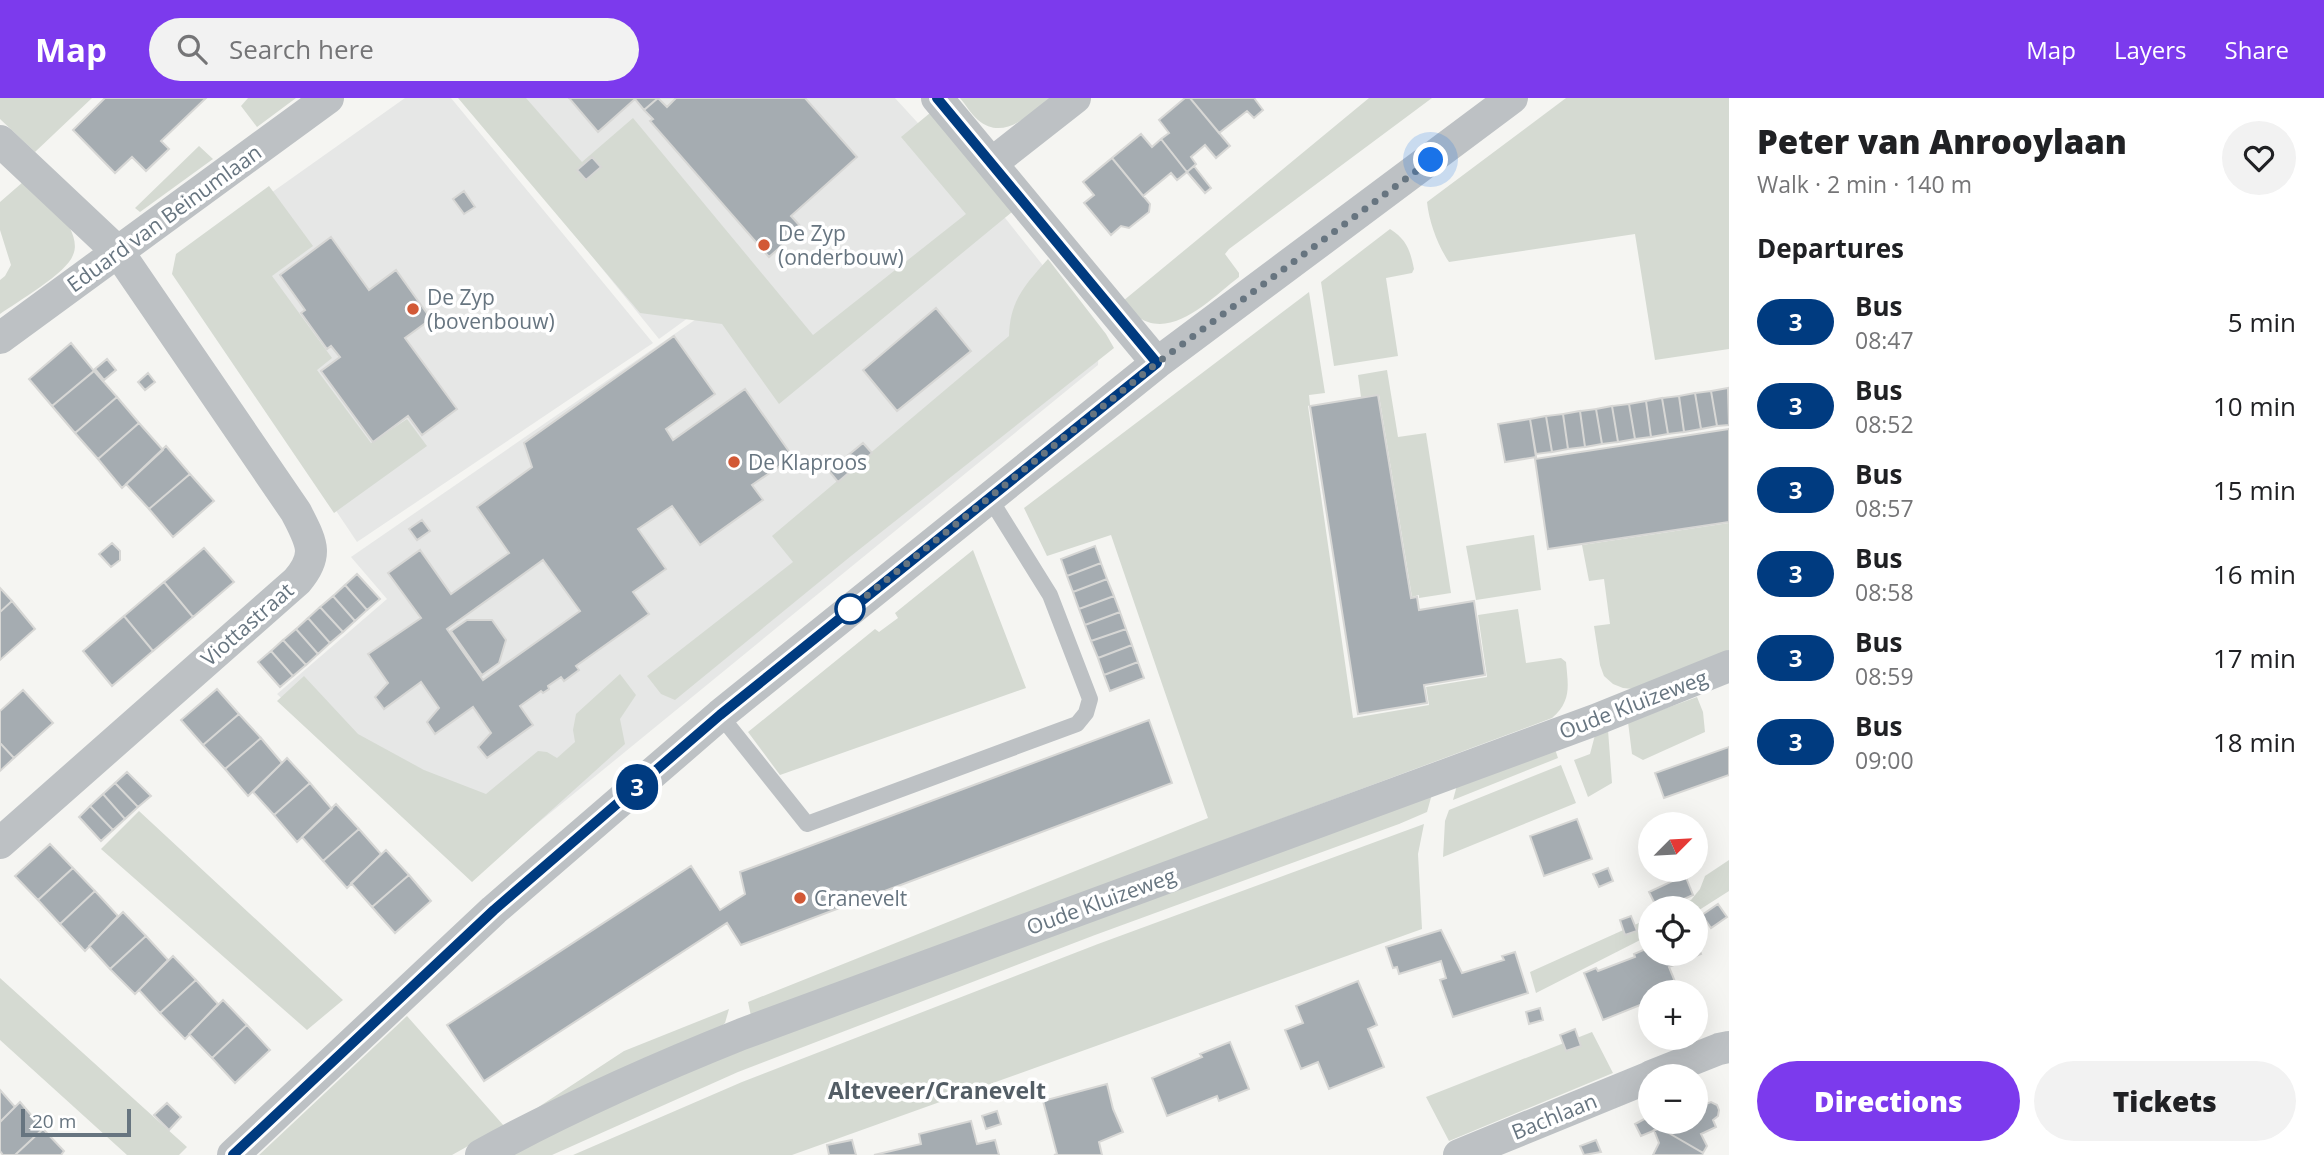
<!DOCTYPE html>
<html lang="en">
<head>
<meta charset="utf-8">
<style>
	body { margin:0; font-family:"Open Sans",sans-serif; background:#f2f2f2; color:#202124; height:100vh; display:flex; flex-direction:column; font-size:26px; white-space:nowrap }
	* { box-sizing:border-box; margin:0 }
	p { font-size:23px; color:#757577 }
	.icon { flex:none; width:38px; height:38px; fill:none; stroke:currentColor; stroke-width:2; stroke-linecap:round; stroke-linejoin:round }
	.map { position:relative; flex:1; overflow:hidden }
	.side { display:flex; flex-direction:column; background:#fff; width:595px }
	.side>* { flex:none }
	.badge { padding:0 14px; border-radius:23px; font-size:24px; line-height:46px }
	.needle { width:46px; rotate:66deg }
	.fabs { position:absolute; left:1638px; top:714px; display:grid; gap:14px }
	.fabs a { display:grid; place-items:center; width:70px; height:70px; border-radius:50%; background:#fff; box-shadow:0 7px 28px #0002; font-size:35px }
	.scale { position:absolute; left:21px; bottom:18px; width:110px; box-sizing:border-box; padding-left:7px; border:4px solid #677580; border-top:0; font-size:19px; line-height:24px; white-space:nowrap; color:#677580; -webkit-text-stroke:5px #fff; paint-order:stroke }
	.you { position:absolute; width:35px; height:35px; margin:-18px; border:5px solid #fff; border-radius:50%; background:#1a73e8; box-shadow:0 0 0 10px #1a73e833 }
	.map>.badge { position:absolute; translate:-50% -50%; box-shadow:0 0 0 4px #fff }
	h2 { padding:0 28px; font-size:26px; line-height:63px }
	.round { display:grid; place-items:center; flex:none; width:74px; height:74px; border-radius:37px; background:#f2f2f2 }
	.summary { display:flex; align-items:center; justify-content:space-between; height:119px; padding:0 28px }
	h1 { font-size:33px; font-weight:800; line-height:52px }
	.primary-button { display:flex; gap:14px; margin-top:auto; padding:14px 28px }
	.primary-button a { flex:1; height:80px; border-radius:42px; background:#7c3aed; color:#fff; font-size:28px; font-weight:800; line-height:80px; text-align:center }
	.primary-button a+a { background:#f2f2f2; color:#202124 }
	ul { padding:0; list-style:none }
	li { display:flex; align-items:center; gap:21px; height:84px; padding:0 28px }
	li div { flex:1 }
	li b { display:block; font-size:26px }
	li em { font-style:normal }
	li .badge { min-width:77px; font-weight:700; text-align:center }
	header { display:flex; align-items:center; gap:42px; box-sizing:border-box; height:98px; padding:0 35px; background:#7c3aed; color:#fff }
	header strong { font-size:33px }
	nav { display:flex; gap:38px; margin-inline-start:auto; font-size:24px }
	.search { width:490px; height:63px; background:#f2f2f2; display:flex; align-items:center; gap:18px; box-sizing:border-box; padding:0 24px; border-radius:38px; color:#757577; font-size:26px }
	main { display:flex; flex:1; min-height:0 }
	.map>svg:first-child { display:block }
</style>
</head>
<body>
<header>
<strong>Map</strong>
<div class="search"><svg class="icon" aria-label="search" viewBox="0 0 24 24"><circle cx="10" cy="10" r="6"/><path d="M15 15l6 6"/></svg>Search here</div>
<nav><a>Map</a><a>Layers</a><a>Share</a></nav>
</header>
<main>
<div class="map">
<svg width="1729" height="1057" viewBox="0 0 1729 1057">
	<rect width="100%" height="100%" fill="#f5f5f2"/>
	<!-- built -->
	<path fill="#e6e7e6" d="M 405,0 L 451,0 L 653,245 L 357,444 L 178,177 L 182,158 Z
		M 464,0 L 895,0 L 994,108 L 796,262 L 736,185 L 659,241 Z
		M 998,111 L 1099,238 L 1098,267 L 472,779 L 277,596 L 387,501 L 351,459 L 734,195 L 796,269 Z"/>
	<!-- green -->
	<path fill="#d5dad2" d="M 0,0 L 92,0 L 35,54 L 0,21 Z
		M 248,0 L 296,0 L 257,29 L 241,8 Z
		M 458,0 L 526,0 L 582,64 L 633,20 L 813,237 L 966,116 L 901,39 L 930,15 L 1012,114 L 779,306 L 722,226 L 640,215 Z
		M 960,0 L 1050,0 C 1030,16 1004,44 978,22 C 971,16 966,7 960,0 Z
		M 1369,0 L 1432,0 L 1229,151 L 1225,156 L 1239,175 L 1239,179 C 1215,197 1180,235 1148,224 C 1137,221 1130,211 1123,203 Z
		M 1566,0 L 1729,0 L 1729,251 L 1655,262 L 1635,136 L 1449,164 C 1438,148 1429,124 1427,104 Z
		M 199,48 L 213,61 L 140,114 L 135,110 Z
		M 23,84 L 70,130 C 74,139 77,148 73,157 C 67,175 17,204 0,216 L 0,182 L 5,178 L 11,167 L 0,132 L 0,104 Z
		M 269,88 L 313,148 L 272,178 L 332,260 L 317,272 L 371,345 L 407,321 L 427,348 L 334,415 L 172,176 L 176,156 Z
		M 1390,131 C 1407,142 1410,152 1414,171 L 1412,175 L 1386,180 L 1398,258 L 1334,268 L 1321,184 Z
		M 1048,161 L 1106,236 L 1114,250 L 851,458 L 675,602 L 661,596 L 647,578 L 793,464 L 772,438 L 1009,238 C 1010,202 1025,187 1048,161 Z
		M 1309,194 L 1325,295 L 1309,297 L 1310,307 L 1308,308 L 1353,620 L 1429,607 L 1426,589 L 1487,579 L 1478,517 L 1518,511 L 1526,565 L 1561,560 L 1566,564 C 1568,587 1572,603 1552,620 L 751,918 L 748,904 L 1208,720 L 1111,437 L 1047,458 L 1024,410 Z
		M 1387,272 L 1398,339 L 1426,335 L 1451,495 L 1419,500 L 1419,497 L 1412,499 L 1379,297 L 1361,299 L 1358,277 Z
		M 1729,425 L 1729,552 L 1633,591 L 1623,590 L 1613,586 L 1604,578 L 1600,567 L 1594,528 L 1610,526 L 1604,481 L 1589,483 L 1582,447 Z
		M 1534,437 L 1541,492 L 1476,502 L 1466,448 Z
		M 973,452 L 1026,590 L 780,677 L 748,634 L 875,531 L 879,534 L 898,520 L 895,515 Z
		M 620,576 L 636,597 L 620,621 L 625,646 L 472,784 L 277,603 L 304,578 L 358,636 L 424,672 L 486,696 L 538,653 L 547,654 L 557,660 L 575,644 L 573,632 L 576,616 Z
		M 1697,599 L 1703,614 L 1705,634 L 1643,662 L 1632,656 L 1628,624 Z
		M 1608,632 L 1612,685 L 1588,699 L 1574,662 L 1590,656 L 1595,637 Z
		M 1555,651 L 1558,660 L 1453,702 L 1457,687 Z
		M 1561,667 L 1576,705 L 1443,759 L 1445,723 L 1449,712 Z
		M 1432,696 L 1427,714 L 1399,726 L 1095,837 L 738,974 L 552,1057 L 507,1057 L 691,969 Z
		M 139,713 L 343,902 L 307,932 L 101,751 Z
		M 1424,726 L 1418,756 L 1422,831 L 792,1057 L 573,1057 L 742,984 L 1098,846 Z
		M 1729,762 L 1729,793 L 1696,814 L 1696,810 L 1673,810 L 1691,802 L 1700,791 L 1705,778 Z
		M 1650,820 L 1650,837 L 1536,895 L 1530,874 Z
		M 0,880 L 187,1049 L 179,1057 L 127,1057 L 0,942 Z
		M 729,911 L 725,925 L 718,931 L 537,1010 L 624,953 Z
		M 407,918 L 504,1028 L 452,1057 L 259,1057 Z
		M 1592,934 L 1613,975 L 1449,1043 L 1426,999 Z"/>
	<!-- building -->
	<path fill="#a5acb1" stroke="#d7d7d5" stroke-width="2" fill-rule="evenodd" d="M 105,0 L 206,0 L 161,43 L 169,51 L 146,73 L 132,59 L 115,75 L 73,32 Z
		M 569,0 L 658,0 L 644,12 L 635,1 L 598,34 Z
		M 658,0 L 667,9 L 676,0 L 805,0 L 857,59 L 791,118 L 802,130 L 769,159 L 650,23 L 653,21 L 644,12 Z
		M 1185,0 L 1190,0 L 1230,48 L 1216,60 L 1205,47 L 1191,59 L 1196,66 L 1187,74 L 1161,41 L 1169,35 L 1159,22 Z
		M 1190,0 L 1254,0 L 1263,12 L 1254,20 L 1247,13 L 1219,35 Z
		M 1141,36 L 1152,49 L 1161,41 L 1187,74 L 1177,82 L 1171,75 L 1143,98 L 1112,60 Z
		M 592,59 L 601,69 L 586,82 L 577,72 Z
		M 1112,60 L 1150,106 L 1149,114 L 1129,130 L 1121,128 L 1111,137 L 1084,105 L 1094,97 L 1083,84 Z
		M 1194,68 L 1211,90 L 1205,95 L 1187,74 Z
		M 464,93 L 475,109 L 464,116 L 453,101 Z
		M 331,139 L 369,192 L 396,172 L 431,221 L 405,240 L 457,311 L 422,337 L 408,318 L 373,344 L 321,273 L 340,259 L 331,248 L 327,251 L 301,215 L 305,212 L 280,177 Z
		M 936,210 L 971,253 L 897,313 L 863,272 Z
		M 674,238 L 715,296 L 666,331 L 673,342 L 745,291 L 793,359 L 752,387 L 763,402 L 700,447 L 672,408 L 638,431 L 666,471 L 633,494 L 649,516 L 576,568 L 579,572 L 564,583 L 561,579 L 548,588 L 549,591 L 543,595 L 541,593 L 520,608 L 533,627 L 487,660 L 478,649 L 491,635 L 473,609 L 435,636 L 427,624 L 439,610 L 421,584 L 384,611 L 375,599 L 388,585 L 368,556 L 421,520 L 388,475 L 420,452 L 451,496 L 509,455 L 477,409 L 532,369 L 524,345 ZM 543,462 L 580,513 L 483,582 L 447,531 Z
		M 71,245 L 94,273 L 52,308 L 29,281 Z
		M 107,261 L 116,272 L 104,282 L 95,271 Z
		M 94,273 L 117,299 L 75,335 L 52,308 Z
		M 148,275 L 155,284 L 145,292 L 138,284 Z
		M 1728,290 L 1729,327 L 1717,328 L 1711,293 Z
		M 1711,293 L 1717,328 L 1701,331 L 1695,295 Z
		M 1695,295 L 1701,331 L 1684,334 L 1679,298 Z
		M 1378,297 L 1411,500 L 1417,499 L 1419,512 L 1474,503 L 1485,577 L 1424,587 L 1427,605 L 1358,616 L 1310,308 Z
		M 1679,298 L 1684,334 L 1668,336 L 1662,300 Z
		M 117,299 L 139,325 L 98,361 L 75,335 Z
		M 1662,300 L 1668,336 L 1651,339 L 1646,303 Z
		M 1646,303 L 1651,339 L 1635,341 L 1629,306 Z
		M 1629,306 L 1635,341 L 1618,344 L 1612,308 Z
		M 1612,308 L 1618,344 L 1602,346 L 1596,311 Z
		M 1596,311 L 1602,346 L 1585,349 L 1580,313 Z
		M 1580,313 L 1585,349 L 1568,351 L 1563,316 Z
		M 1563,316 L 1568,351 L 1552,354 L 1546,318 Z
		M 1546,318 L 1552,354 L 1536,356 L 1530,321 Z
		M 1530,321 L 1536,359 L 1505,364 L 1498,326 Z
		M 139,325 L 163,352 L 122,390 L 98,361 Z
		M 1729,331 L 1729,424 L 1548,451 L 1535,361 Z
		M 863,345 L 872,355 L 838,384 L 829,373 Z
		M 166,348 L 190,376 L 149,411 L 126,386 Z
		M 190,376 L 214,403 L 173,439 L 149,411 Z
		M 422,422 L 430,433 L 417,442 L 409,431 Z
		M 112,445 L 120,453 L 120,462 L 111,469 L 99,456 Z
		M 1095,448 L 1101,465 L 1067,478 L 1061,461 Z
		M 204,450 L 234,484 L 193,519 L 164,484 Z
		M 1101,465 L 1107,481 L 1073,494 L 1067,478 Z
		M 357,476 L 380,501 L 367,512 L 345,487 Z
		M 1107,481 L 1114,498 L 1079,511 L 1073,494 Z
		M 164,484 L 193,519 L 153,553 L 124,518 Z
		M 345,487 L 367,512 L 355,523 L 333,498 Z
		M 0,490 L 12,503 L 0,514 Z
		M 333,498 L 355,523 L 343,534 L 320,509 Z
		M 1114,498 L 1120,514 L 1085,527 L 1079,511 Z
		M 12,503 L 35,531 L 0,562 L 0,514 Z
		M 320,509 L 343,534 L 330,545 L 308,520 Z
		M 1120,514 L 1126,531 L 1091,543 L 1085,527 Z
		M 124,518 L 153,553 L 112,588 L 83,553 Z
		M 308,520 L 330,545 L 318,556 L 296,531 Z
		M 467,522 L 492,522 L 506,542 L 499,565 L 482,577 L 451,533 Z
		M 296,531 L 318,556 L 306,567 L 283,542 Z
		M 1126,531 L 1132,547 L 1098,560 L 1091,543 Z
		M 283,542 L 306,567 L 293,578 L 271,553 Z
		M 1132,547 L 1138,564 L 1104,577 L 1098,560 Z
		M 271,553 L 293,578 L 280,589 L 258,564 Z
		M 1138,564 L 1144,580 L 1110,593 L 1104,577 Z
		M 217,591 L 239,616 L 203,647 L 181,622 Z
		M 23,592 L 53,625 L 14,660 L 0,645 L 0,613 Z
		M 239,616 L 261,640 L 225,671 L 203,647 Z
		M 1149,622 L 1172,685 L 741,847 L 727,825 L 484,983 L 447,927 L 691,768 L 720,812 L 745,796 L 740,774 Z
		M 261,640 L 282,665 L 248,698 L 225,671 Z
		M 0,645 L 14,660 L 0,673 Z
		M 1729,649 L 1729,677 L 1664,700 L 1655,675 Z
		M 287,660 L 310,685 L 274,717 L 253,694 Z
		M 127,674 L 151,698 L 138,709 L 115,685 Z
		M 115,685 L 138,709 L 125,721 L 103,696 Z
		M 310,685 L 332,711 L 297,744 L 274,717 Z
		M 103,696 L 125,721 L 113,732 L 90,708 Z
		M 336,706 L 359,731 L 323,763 L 302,739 Z
		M 90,708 L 113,732 L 101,743 L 79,719 Z
		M 1577,721 L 1592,761 L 1544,778 L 1530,738 Z
		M 359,731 L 381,756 L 347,790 L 323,763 Z
		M 50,746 L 73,770 L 38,802 L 15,778 Z
		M 386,752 L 409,777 L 372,809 L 351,785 Z
		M 73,770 L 95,793 L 60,826 L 38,802 Z
		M 1608,770 L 1613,783 L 1599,789 L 1593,776 Z
		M 409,777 L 431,803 L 395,835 L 372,809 Z
		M 1685,777 L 1693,797 L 1664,810 L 1657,810 L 1649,794 Z
		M 95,793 L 118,818 L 85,853 L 60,826 Z
		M 1718,806 L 1727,819 L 1711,830 L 1702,817 Z
		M 123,814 L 146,838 L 110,871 L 89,848 Z
		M 1631,818 L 1637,833 L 1625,837 L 1620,822 Z
		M 1441,832 L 1462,875 L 1504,862 L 1502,858 L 1515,854 L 1528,895 L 1453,919 L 1440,882 L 1446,880 L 1441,863 L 1399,876 L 1397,869 L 1393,870 L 1386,849 Z
		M 146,838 L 168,862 L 135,896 L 110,871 Z
		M 1696,843 L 1701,856 L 1669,869 L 1678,891 L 1671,894 L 1650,894 L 1650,903 L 1603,922 L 1584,875 L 1596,870 L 1598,873 L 1635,859 L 1634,856 L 1650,849 L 1650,856 L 1696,856 Z
		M 173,858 L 196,882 L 160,915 L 139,892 Z
		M 196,882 L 218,906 L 185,941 L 160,915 Z
		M 1358,883 L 1377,927 L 1368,931 L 1384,969 L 1329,991 L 1318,964 L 1301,971 L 1285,932 L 1303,925 L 1296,908 Z
		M 223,902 L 247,927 L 212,960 L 189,936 Z
		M 1540,910 L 1543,922 L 1529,926 L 1526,914 Z
		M 247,927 L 270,952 L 235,985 L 212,960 Z
		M 1575,931 L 1581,948 L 1566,953 L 1560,937 Z
		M 1230,944 L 1249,991 L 1219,1003 L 1217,998 L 1167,1018 L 1152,980 L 1202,959 L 1200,956 Z
		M 1107,986 L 1113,1011 L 1123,1034 L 1099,1044 L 1102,1057 L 1054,1057 L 1057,1056 L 1043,1003 Z
		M 0,992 L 15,1009 L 0,1024 Z
		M 1702,997 L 1706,1006 L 1711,1004 L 1717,1007 L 1719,1012 L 1718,1018 L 1713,1022 L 1716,1029 L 1701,1036 L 1707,1048 L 1703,1055 L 1660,1030 L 1641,1038 L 1635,1026 L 1650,1018 L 1650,1024 L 1696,1024 L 1696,999 Z
		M 20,1004 L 43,1031 L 15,1057 L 3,1057 L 0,1053 L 0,1024 Z
		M 167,1005 L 181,1019 L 169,1032 L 154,1017 Z
		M 997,1013 L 1001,1026 L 986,1031 L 982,1018 Z
		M 971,1023 L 977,1046 L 995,1042 L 999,1057 L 874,1057 L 921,1046 L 919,1036 Z
		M 1660,1030 L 1703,1055 L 1702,1057 L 1653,1057 L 1659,1045 L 1654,1032 Z
		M 43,1031 L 64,1053 L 61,1057 L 15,1057 Z
		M 852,1042 L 856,1057 L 829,1057 L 827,1047 Z
		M 1596,1042 L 1601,1054 L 1584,1057 L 1580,1048 Z"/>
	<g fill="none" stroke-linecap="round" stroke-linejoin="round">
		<!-- service -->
		<path stroke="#bdc1c4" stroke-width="16" d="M 720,617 L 807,726 L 1077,626 L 1086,615 L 1090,601 L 1050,497 L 989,399"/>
		<!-- minor -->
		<path stroke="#bdc1c4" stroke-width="32" d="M 937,0 L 1157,265
			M 0,43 L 119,155 L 296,414 C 311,444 320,456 297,483 L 0,745
			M 992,65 L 1075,0
			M 0,240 L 328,0
			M 1651,978 L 1719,951 L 1729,949
			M 233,1057 L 494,812 L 720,617 L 1157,265 L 1512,0
			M 481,1057 C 566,1010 652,972 742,936 L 1595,622 L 1729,568
			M 1459,1057 L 1650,979"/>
	</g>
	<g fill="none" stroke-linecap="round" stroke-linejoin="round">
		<defs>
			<path id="line" d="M 233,1057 L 494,812 L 720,617 L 1157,265 L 937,0"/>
		</defs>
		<!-- line casing -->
		<use href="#line" stroke="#fff" stroke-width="16"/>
		<!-- line -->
		<use href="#line" stroke="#003b80" stroke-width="10"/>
		<!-- walk -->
		<path stroke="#677580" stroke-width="7" stroke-dasharray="0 12.6" d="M 850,511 L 844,516 L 1157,265 L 1431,62"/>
	</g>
	<!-- markers -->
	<g fill="#d25936" stroke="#fff" stroke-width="2.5">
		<circle cx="764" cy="147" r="7"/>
		<circle cx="413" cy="211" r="7"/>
		<circle cx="734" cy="364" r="7"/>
		<circle cx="800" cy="800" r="7"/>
	</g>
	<circle fill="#fff" stroke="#003b80" stroke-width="3.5" cx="850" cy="511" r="14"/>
	<g text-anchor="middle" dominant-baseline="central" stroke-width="7" stroke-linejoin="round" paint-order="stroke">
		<!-- street labels -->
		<g font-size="21" fill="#677580" stroke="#fff">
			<text transform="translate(164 120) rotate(-36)">Eduard van Beinumlaan</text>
			<text transform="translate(247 526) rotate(-41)">Viottastraat</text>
			<text transform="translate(1633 606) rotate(-21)">Oude Kluizeweg</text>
			<text transform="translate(1101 803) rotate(-20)">Oude Kluizeweg</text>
			<text transform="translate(1554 1018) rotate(-22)">Bachlaan</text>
		</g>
		<!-- poi labels -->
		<g font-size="21" fill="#677580" stroke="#fff" text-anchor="start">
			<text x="778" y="135">De Zyp<tspan x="778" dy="24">(onderbouw)</tspan></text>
			<text x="427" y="199">De Zyp<tspan x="427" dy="24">(bovenbouw)</tspan></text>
			<text x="748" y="364">De Klaproos</text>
			<text x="814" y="800">Cranevelt</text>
		</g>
		<!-- neighbourhood labels -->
		<g font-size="23" font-weight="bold" fill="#545e66" stroke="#fff">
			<text x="937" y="992">Alteveer/Cranevelt</text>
		</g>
	</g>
</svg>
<div class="fabs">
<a><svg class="needle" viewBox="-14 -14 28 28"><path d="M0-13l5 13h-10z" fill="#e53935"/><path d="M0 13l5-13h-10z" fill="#757577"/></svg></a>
<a><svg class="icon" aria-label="locate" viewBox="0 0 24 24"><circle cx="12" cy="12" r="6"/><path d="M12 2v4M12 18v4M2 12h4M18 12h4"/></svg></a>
<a>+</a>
<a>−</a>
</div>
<div class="scale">20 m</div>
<div class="you" style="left:1431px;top:62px"></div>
<b class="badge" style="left:637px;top:689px;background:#003b80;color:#fff">3</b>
</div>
<section class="side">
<div class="summary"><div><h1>Peter van Anrooylaan</h1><p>Walk · 2 min · 140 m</p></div><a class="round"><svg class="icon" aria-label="heart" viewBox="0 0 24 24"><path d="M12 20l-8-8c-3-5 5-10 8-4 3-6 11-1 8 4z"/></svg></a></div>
<h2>Departures</h2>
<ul>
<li><span class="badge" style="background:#003b80;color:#fff">3</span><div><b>Bus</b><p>08:47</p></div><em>5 min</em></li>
<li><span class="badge" style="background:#003b80;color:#fff">3</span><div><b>Bus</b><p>08:52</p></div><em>10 min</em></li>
<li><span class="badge" style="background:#003b80;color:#fff">3</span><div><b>Bus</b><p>08:57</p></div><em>15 min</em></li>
<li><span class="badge" style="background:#003b80;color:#fff">3</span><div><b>Bus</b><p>08:58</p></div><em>16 min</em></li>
<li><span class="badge" style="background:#003b80;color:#fff">3</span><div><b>Bus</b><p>08:59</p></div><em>17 min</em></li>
<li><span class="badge" style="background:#003b80;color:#fff">3</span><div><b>Bus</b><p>09:00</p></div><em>18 min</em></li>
</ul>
<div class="primary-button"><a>Directions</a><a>Tickets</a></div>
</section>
</main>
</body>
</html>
